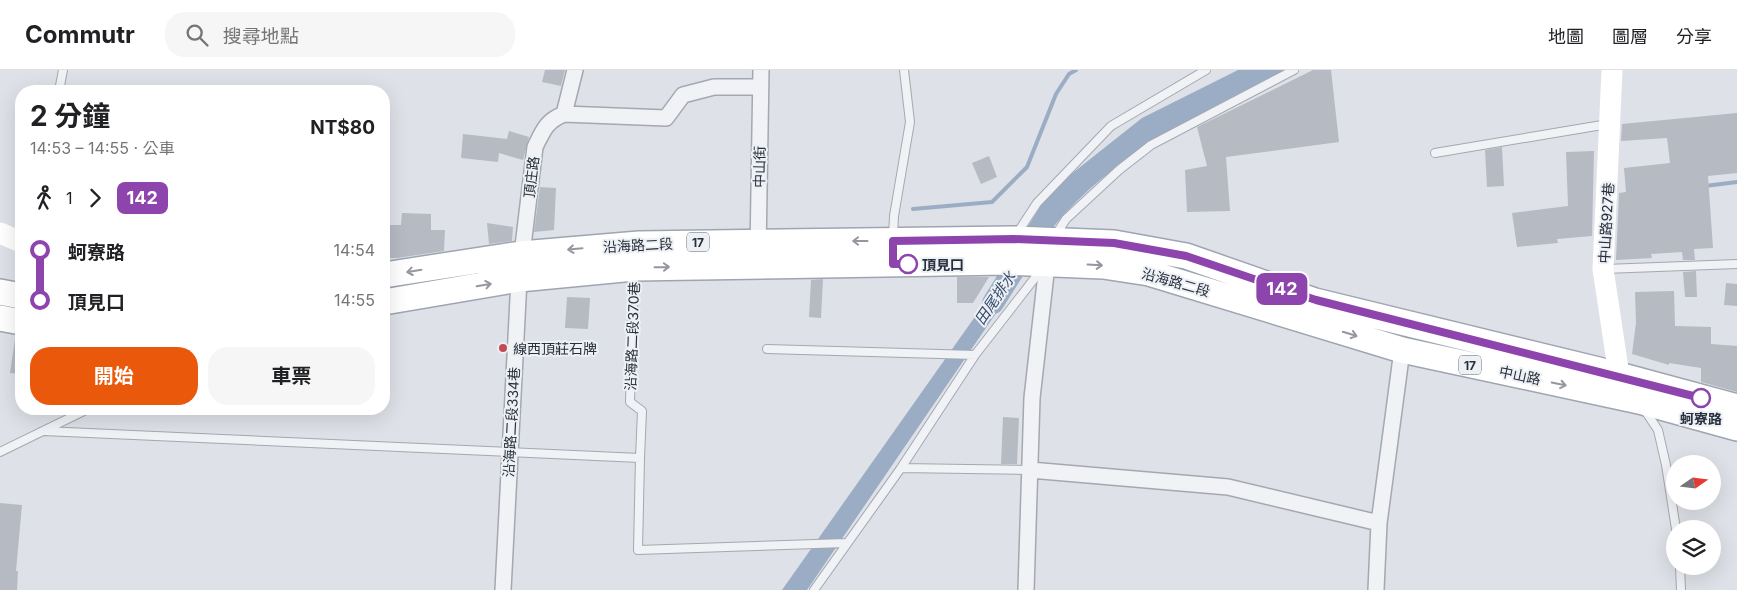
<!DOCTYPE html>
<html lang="zh-TW">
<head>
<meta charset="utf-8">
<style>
	body { margin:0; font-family:Inter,"Noto Sans TC",sans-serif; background:#f6f6f6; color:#202124; height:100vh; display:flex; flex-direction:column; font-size:19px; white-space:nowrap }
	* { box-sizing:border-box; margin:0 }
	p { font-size:16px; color:#757577 }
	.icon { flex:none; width:28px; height:28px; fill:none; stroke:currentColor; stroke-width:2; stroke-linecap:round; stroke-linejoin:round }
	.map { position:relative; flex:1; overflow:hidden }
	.sheet { position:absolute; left:15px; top:15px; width:375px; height:330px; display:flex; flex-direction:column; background:#fff; border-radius:20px; box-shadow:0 5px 20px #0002 }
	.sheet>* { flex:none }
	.badge { padding:0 10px; border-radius:8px; font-size:18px; line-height:32px }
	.needle { width:32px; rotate:76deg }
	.controls { position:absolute; left:1666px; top:385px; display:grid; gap:10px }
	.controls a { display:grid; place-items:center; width:55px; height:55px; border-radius:50%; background:#fff; box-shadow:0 5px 20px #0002; font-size:25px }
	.map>.badge { position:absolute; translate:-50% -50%; box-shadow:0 0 0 2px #fff }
	.legs { display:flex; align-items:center; gap:8px; height:55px; padding:0 15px; font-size:16px }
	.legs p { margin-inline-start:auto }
	.overview { display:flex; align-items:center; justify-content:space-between; height:85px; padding:0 15px }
	h1 { font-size:28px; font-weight:700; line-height:38px }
	.primary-button { display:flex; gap:10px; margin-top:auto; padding:10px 15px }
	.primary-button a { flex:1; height:58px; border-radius:20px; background:#ea580c; color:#fff; font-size:20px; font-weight:700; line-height:58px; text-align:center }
	.primary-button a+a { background:#f6f6f6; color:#202124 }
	ul { padding:0 15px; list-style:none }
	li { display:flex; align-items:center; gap:18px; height:50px; font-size:19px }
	li i { display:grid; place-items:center; width:8px; height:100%; margin:0 6px; background:currentColor }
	li i::after { content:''; width:12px; height:12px; margin:-6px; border:4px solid; border-radius:50%; background:#fff }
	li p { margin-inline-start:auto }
	li:first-child i { background:linear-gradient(#0000 50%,currentColor 0) }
	li:last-child i { background:linear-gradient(currentColor 50%,#0000 0) }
	header { display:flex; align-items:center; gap:30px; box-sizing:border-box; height:70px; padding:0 25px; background:#fff; border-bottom:1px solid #e0e0e0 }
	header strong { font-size:24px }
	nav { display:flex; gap:28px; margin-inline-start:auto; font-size:18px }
	.search { width:350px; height:45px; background:#f6f6f6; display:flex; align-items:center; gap:12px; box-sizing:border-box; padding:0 18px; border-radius:20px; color:#757577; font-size:19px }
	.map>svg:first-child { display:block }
</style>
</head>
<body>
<header>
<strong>Commutr</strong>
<div class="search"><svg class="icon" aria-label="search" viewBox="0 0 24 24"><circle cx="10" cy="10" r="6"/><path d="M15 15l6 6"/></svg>搜尋地點</div>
<nav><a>地圖</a><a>圖層</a><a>分享</a></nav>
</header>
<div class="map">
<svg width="1737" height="520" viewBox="0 0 1737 520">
	<rect width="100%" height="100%" fill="#dee1e7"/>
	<!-- water -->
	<path fill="#9badc4" d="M 1238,0 L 1285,0 C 1203,43 1116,82 1055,155 L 1033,155 L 1046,129 L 1065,109 L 1142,48 Z
		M 1000,207 L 1020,208 L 807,520 L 782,520 L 979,241 Z"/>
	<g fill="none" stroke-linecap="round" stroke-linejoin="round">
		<!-- stream -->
		<path stroke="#9badc4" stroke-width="4" d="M 1705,116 L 1737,112
			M 913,139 L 992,132 L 1027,97 L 1056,24 L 1069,4 L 1076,0"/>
		<!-- river -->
		<path stroke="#9badc4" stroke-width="22" d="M 993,233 L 1058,129"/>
	</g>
	<!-- building -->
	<path fill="#b6bac3" d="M 545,0 L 565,0 L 561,16 L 542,12 Z
		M 1313,0 L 1331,0 L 1339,72 L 1226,87 L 1230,141 L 1187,142 L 1185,100 L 1207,96 L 1197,57 Z
		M 1737,43 L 1737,103 L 1708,106 L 1713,178 L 1694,179 L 1695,190 L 1683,190 L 1682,182 L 1651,184 L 1652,188 L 1616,190 L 1619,123 L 1626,122 L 1624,98 L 1670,93 L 1667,68 L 1621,71 L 1622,54 Z
		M 509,61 L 529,67 L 523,90 L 499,83 L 498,92 L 461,88 L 463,64 L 507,69 Z
		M 1502,77 L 1504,116 L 1487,117 L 1485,80 Z
		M 1594,81 L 1592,166 L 1557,169 L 1558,173 L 1517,177 L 1512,143 L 1568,136 L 1566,82 Z
		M 989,86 L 997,107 L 981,114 L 972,93 Z
		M 540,117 L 556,118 L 554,160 L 534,162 Z
		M 402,143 L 431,144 L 431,160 L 445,160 L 444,181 L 397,188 L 384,188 L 385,155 L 401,155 Z
		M 487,153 L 513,157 L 512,171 L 489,174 Z
		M 1696,201 L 1697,227 L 1685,227 L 1683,202 Z
		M 957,207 L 989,207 L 973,233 L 957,233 Z
		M 823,209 L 821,248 L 809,247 L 811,210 Z
		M 1726,213 L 1737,214 L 1737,236 L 1724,235 Z
		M 1674,221 L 1675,256 L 1711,257 L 1711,274 L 1737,276 L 1737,322 L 1701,312 L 1701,298 L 1669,293 L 1669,295 L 1632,284 L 1636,253 L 1635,222 Z
		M 567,227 L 590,228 L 588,259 L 565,258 Z
		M 15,269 L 21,270 L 21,304 L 10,303 Z
		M 1003,347 L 1019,348 L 1017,394 L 1001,394 Z
		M 0,433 L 22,435 L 16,501 L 18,501 L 17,520 L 0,520 Z"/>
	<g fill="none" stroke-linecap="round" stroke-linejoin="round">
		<defs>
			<path id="lane" d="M 59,21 L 63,0
				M 1435,83 L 1608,54
				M 1016,165 L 1037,133 L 1111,56 L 1206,0
				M 1055,166 L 1066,149 L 1119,100 L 1151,75 L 1294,0
				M 893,167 L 894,146 L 910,52 L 904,0
				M 1605,199 L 1737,194
				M 634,202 L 630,332 L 642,341 L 640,388
				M 767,279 L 975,285
				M 1644,339 L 1658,360 L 1666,395 L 1676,459
				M 44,361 L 640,388 L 638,480 L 846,473
				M 0,382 L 88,339
				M 901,398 L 1030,400
				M 1680,496 L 1681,520
				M 814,520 L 901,398 L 975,285 L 1041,200"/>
			<path id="street" d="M 564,44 L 575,0
				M 758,181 L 761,0
				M 1030,400 L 1228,417 L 1379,453
				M 503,520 L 519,209 L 535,77 C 543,61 546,51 564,44 L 666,48 L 683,25 L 714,17 L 760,17
				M 1026,520 L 1032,328 L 1048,186
				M 1376,520 L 1379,453 L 1402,280"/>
			<path id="primary" d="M 384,205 L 521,184 L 639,174 L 1014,169 L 1114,173 L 1186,186 L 1315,231 L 1619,305 L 1737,337
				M 0,222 L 21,226
				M 384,232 L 519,209 L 634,198 L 1006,192 L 1103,196 L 1149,203 L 1402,280 L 1639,331 L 1737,358
				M 0,248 L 21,252"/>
		</defs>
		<!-- lane casing -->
		<use href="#lane" stroke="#a4a8b0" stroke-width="10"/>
		<!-- street casing -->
		<use href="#street" stroke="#a4a8b0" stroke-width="18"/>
		<!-- primary casing -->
		<use href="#primary" stroke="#9ea5b1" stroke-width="28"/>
		<!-- lane -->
		<use href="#lane" stroke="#f0f2f5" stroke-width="8"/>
		<!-- street -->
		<use href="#street" stroke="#f0f2f5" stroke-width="15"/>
		<!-- secondary -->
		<path stroke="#fff" stroke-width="21" d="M 1612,0 L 1603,199 L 1619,305
			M 0,163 L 21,172"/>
		<!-- primary -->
		<use href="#primary" stroke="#fff" stroke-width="25"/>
	</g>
	<!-- one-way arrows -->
	<defs><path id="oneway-shaft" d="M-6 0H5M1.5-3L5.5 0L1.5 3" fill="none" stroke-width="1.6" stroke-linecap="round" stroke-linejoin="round" transform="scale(1.25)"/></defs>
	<g stroke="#94979e">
		<use href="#oneway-shaft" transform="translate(860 171) rotate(180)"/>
		<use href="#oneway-shaft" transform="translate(575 179) rotate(175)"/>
		<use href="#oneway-shaft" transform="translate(1095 195) rotate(3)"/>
		<use href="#oneway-shaft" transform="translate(662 197) rotate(-1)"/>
		<use href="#oneway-shaft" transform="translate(414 201) rotate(171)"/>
		<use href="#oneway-shaft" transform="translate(484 215) rotate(-10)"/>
		<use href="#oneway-shaft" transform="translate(1350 264) rotate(17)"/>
		<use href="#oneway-shaft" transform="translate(1559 314) rotate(12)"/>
	</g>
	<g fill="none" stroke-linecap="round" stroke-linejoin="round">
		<defs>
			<path id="line-1" d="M 908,194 L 893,194 L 893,171 L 1014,169 L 1114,173 L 1186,186 L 1316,230 L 1701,328"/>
		</defs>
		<!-- line-1 casing -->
		<use href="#line-1" stroke="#fff" stroke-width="11"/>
		<!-- line-1 -->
		<use href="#line-1" stroke="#8e44ad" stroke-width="8"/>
	</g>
	<!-- markers -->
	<g fill="#fff" stroke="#8e44ad" stroke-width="2.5">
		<circle cx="908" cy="194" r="9"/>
		<circle cx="1701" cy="328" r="9"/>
	</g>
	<circle fill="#c44b56" stroke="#edf0f4" stroke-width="2" cx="503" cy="278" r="5"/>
	<g text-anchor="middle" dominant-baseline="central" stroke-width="4" stroke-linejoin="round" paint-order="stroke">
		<!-- shield labels -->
		<g fill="#edf0f4" stroke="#636973" stroke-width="1">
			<rect x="687" y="162.5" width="22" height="19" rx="4"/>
			<rect x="1459" y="285.5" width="22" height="19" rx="4"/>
		</g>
		<g font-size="12" font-weight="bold" fill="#282f3c">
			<text x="698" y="172">17</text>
			<text x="1470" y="295">17</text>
		</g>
		<!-- street labels -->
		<g font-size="14" fill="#282f3c" stroke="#edf0f4">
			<text transform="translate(759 97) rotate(-89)">中山街</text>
			<text transform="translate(531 107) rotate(-83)">頂庄路</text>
			<text transform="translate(1606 153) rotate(-87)">中山路927巷</text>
			<text transform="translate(638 175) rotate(-3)">沿海路二段</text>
			<text transform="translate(1176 212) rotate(16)">沿海路二段</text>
			<text transform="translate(632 266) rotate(-88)">沿海路二段370巷</text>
			<text transform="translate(1520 305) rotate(12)">中山路</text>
			<text transform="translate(511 352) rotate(-87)">沿海路二段334巷</text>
		</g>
		<!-- stop labels -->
		<g font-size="14" font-weight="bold" fill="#282f3c" stroke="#edf0f4" text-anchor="start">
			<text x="922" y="194">頂見口</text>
			<text x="1701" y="348" text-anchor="middle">蚵寮路</text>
		</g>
		<!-- poi labels -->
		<g font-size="14" fill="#282f3c" stroke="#edf0f4" text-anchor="start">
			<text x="513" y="278">線西頂莊石牌</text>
		</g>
		<!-- water labels -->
		<g font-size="15" font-style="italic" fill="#364b6d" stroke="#edf0f4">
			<text transform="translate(995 228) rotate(-56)">田尾排水</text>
		</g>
	</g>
</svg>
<div class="controls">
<a><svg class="needle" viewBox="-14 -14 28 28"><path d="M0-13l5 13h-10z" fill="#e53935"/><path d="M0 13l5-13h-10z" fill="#757577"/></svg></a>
<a><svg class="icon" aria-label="layers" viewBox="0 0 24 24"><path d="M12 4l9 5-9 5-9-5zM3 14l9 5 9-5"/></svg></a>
</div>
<b class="badge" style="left:1282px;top:219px;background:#8e44ad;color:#fff">142</b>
<section class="sheet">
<div class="overview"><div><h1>2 分鐘</h1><p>14:53 – 14:55 · 公車</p></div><b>NT$80</b></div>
<div class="legs"><svg class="icon" aria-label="walk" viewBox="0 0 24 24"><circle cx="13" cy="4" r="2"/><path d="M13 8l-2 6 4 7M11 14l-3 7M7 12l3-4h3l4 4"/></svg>1<svg class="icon" aria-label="forward" viewBox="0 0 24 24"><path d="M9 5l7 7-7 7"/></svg><b class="badge" style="background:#8e44ad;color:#fff">142</b></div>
<ul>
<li><i style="color:#8e44ad"></i><b>蚵寮路</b><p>14:54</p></li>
<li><i style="color:#8e44ad"></i><b>頂見口</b><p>14:55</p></li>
</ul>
<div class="primary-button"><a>開始</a><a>車票</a></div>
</section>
</div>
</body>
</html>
